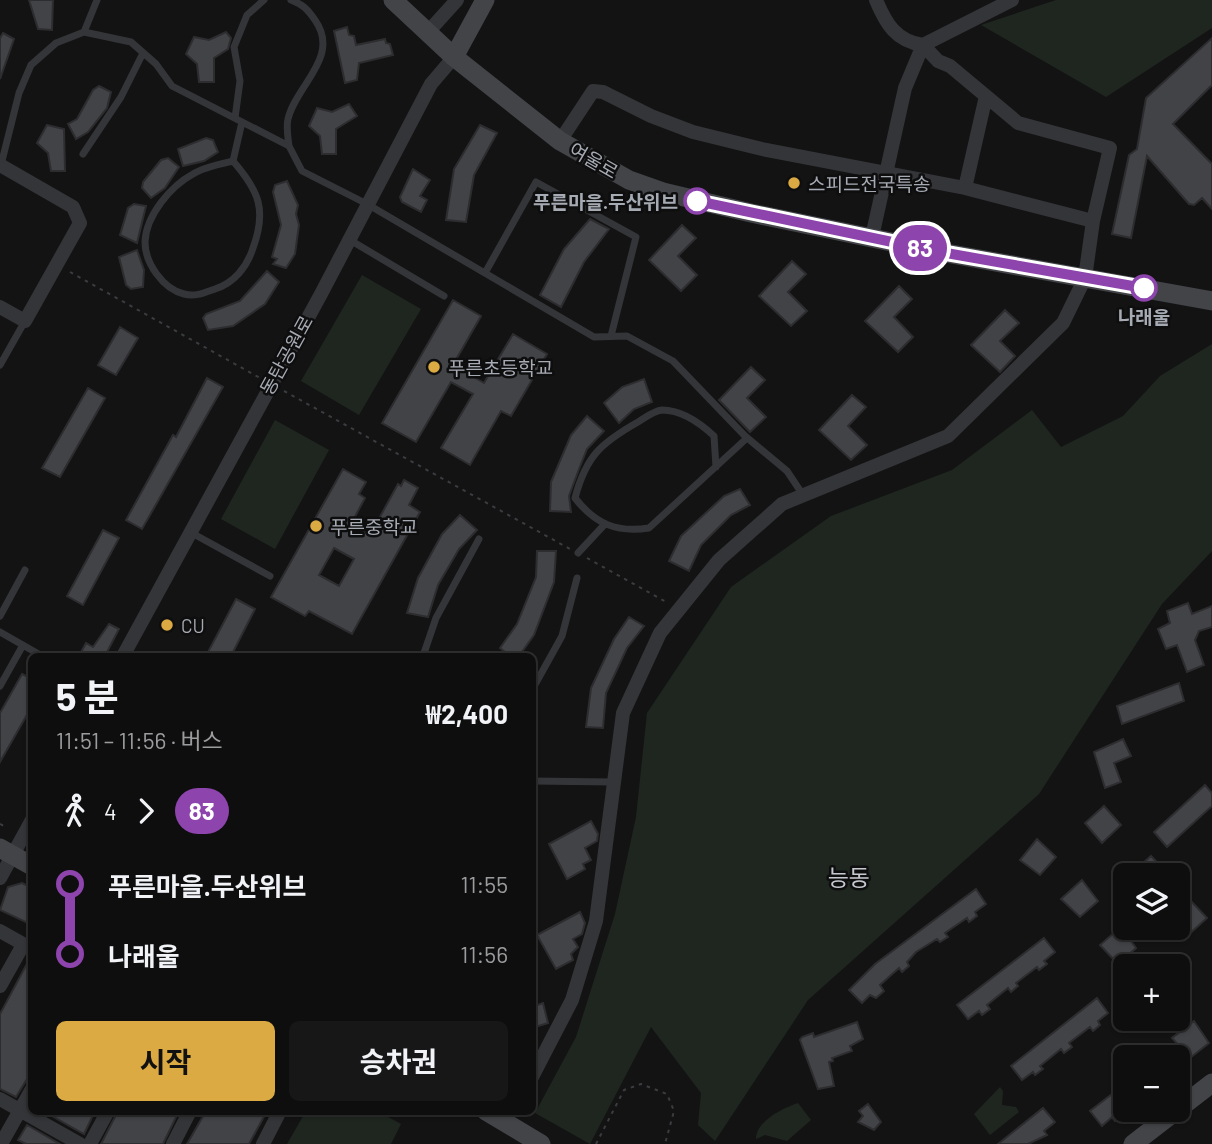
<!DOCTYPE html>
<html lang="ko">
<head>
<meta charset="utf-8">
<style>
	body { margin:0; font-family:Barlow,"Noto Sans KR",sans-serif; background:#171718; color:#f1f3f6; height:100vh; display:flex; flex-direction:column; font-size:26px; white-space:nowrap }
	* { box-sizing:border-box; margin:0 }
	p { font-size:23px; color:#9b9c9e }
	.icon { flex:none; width:38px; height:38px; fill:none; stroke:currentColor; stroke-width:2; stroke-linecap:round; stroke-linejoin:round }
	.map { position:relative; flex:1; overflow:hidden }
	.sheet { position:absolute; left:28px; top:653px; width:508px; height:462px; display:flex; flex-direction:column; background:#0e0e0f; border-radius:10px; box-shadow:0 2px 5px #0004,0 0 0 2px #2e2e2f }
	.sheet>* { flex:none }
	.badge { padding:0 14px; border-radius:23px; font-size:24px; line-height:46px }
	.fabs { position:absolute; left:1113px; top:863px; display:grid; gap:14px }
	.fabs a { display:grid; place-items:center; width:77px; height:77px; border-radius:10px; background:#0e0e0f; box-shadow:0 2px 5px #0004,0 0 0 2px #2e2e2f; font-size:35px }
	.map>.badge { position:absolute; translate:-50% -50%; box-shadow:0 0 0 4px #fff }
	.legs { display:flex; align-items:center; gap:10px; height:77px; padding:0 28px; font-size:23px }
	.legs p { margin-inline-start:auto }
	.overview { display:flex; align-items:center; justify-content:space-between; height:119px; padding:0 28px }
	h1 { font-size:38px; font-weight:700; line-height:52px }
	.cta { display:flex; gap:14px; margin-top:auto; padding:14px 28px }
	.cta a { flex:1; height:80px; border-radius:10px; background:#dcaa43; color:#111; font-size:28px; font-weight:700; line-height:80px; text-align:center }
	.cta a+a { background:#171718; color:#f1f3f6 }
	ul { padding:0 28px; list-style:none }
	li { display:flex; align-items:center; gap:24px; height:70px; font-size:26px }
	li i { display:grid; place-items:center; width:10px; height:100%; margin:0 9px; background:currentColor }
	li i::after { content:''; width:18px; height:18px; margin:-9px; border:5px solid; border-radius:50%; background:#0e0e0f }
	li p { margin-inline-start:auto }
	li:first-child i { background:linear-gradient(#0000 50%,currentColor 0) }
	li:last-child i { background:linear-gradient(currentColor 50%,#0000 0) }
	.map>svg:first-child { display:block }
</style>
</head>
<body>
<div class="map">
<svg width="1212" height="1144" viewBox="0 0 1212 1144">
	<rect width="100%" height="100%" fill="#131314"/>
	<!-- green -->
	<path fill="#1f2620" d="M 1056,0 L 1212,0 L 1212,28 L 1106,97 L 981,25 Z
		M 362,275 L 421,309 L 359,415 L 301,381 Z
		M 1212,344 L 1212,551 L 1162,604 L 1039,794 L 808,1000 L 715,1141 L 698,1125 L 701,1093 L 651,1027 L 590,1144 L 535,1113 L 576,1037 L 615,914 L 636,817 L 647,713 L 731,587 L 831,516 L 952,470 L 1032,410 L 1061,447 L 1123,416 L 1160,376 Z
		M 275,420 L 329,450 L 275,549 L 221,519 Z
		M 1000,1087 L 1003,1091 L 1002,1105 L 1016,1107 L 1019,1112 L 990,1135 L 974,1114 Z
		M 798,1103 L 811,1120 L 787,1141 L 765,1135 L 756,1139 C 756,1121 783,1108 798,1103 Z
		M 306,1111 L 377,1111 L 401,1124 L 391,1144 L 287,1144 Z"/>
	<!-- building -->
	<path fill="#424347" stroke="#2d2d30" stroke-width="2" fill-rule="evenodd" d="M 29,0 L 53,0 L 52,30 L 38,29 Z
		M 347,27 L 349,35 L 354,36 L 356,45 L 385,39 L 386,43 L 390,44 L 393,55 L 359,63 L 357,80 L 345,83 L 334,31 Z
		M 226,32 L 231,38 L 228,49 L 214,58 L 214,82 L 199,82 L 197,64 L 186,54 L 194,37 L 209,40 Z
		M 3,33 L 14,39 L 0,79 L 0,38 Z
		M 1212,38 L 1212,85 L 1173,124 L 1212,164 L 1212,209 L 1202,198 L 1194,205 L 1189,204 L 1147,156 L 1131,238 L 1112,234 L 1129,155 L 1137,149 L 1146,98 Z
		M 99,86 L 111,92 L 107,108 L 88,132 L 76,139 L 68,124 L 77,119 L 93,90 Z
		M 349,104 L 357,116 L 336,129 L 336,154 L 322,154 L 320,136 L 309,126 L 317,108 L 332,112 Z
		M 47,125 L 64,129 L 65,171 L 51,171 L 48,153 L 37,143 Z
		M 480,125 L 497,133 L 474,175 L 466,222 L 446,220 L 454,169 Z
		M 206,138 L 213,140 L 218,152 L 204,161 L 183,166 L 178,149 Z
		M 168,158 L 179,167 L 165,188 L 151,198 L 142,188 L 143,182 L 161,160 Z
		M 413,169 L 430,180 L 420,196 L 427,200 L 421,212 L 402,202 L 400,197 Z
		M 287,181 L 298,205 L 296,214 L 299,225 L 295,254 L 286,268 L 273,264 L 277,259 L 272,257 L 281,225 L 273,192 L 275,185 Z
		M 134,204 L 146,206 L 137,243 L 120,235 L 128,208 Z
		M 590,219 L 609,229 L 584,262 L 561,307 L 540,295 L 564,249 Z
		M 682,225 L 696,238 L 678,256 L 697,275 L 681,291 L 649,260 Z
		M 137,250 L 144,270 L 143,287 L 131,289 L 126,285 L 119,257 Z
		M 792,261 L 806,274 L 788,292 L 807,311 L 791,326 L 759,296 Z
		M 267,271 L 279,282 L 265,304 L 233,326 L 208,330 L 203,318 L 206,314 L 240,301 Z
		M 899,286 L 912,299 L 894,317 L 913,337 L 898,352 L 865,321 Z
		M 453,300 L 481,316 L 453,365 L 484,383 L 513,334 L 547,354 L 511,416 L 501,411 L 470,465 L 441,448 L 473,394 L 451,382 L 416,442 L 382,423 Z
		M 1005,310 L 1019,323 L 1000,341 L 1015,356 L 1000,372 L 971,345 Z
		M 120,327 L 138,338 L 116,375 L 98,365 Z
		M 751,367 L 765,380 L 747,398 L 766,417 L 750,432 L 719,400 Z
		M 207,378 L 223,387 L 142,529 L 126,520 L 173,435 L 176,437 Z
		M 644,379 L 652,402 L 634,409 L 619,423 L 604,403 L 622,387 Z
		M 88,388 L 105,398 L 60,477 L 42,468 Z
		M 852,395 L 866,407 L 848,426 L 867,445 L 851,460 L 819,430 Z
		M 587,416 L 604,431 L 587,449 L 579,469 L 569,496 L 571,512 L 550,511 L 551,482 L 571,435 Z
		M 343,469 L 366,482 L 359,494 L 365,498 L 351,524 L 370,535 L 398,484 L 401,486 L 404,480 L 418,488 L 409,505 L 420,512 L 352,634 L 309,611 L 305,616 L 271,597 ZM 334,548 L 354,559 L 339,586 L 319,575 Z
		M 740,489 L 750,505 L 731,515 L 701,545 L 689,571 L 669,561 L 681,536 L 724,496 Z
		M 460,515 L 477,530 L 459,549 L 438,585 L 428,617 L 407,613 L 418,578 L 442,534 Z
		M 103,530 L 119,538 L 83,605 L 67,596 Z
		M 537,551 L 556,551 L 554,582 L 534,635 L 519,656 L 510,656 L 500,648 L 517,624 L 536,577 Z
		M 236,599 L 255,609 L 231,656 L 206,656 Z
		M 1188,603 L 1192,614 L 1212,606 L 1212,627 L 1199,631 L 1195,640 L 1204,665 L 1187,672 L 1177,645 L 1166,649 L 1158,629 L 1170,623 L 1167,611 Z
		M 629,617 L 644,626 L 627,648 L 606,693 L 603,728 L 586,727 L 591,688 L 614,639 Z
		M 109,624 L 119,629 L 106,654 L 111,656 L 79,656 L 86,643 L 93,647 Z
		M 22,674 L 32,679 L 32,706 L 0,762 L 0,713 Z
		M 1179,683 L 1184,701 L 1122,724 L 1117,706 Z
		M 1123,739 L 1131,756 L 1114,763 L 1121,782 L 1105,788 L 1094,752 Z
		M 1205,785 L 1212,793 L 1212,806 L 1167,847 L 1154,832 Z
		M 1104,806 L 1121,825 L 1102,843 L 1085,823 Z
		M 591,821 L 598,834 L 597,841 L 585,848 L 591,860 L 583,864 L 585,869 L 567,879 L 549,844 Z
		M 1037,839 L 1056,857 L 1040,875 L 1020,860 Z
		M 1151,856 L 1169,875 L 1130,875 Z
		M 1082,880 L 1098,901 L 1080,917 L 1061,899 Z
		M 22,883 L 32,888 L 32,925 L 0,910 L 8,887 Z
		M 976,889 L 986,904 L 975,912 L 977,916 L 969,922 L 967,918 L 945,933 L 948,937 L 940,942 L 937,939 L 916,952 L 907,962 L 909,966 L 902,972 L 899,968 L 880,985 L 884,991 L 876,998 L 870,995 L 862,1003 L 849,990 L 875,964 Z
		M 1189,899 L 1207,918 L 1187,936 L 1178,925 L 1178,909 Z
		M 580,912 L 585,923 L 582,934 L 573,939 L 578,947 L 571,954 L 573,960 L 556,969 L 537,935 Z
		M 1121,927 L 1136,948 L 1118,964 L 1100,945 Z
		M 1044,938 L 1055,952 L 1044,961 L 1047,964 L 1039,970 L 1037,967 L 1016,983 L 1018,986 L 1011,992 L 1008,988 L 987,1005 L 990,1009 L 982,1015 L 979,1011 L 968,1019 L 957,1005 Z
		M 30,958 L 32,1071 L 16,1097 L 0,1089 L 0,1014 Z
		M 1097,998 L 1108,1013 L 1098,1021 L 1100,1025 L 1093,1031 L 1090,1027 L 1069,1043 L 1072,1047 L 1064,1053 L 1061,1049 L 1040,1066 L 1043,1069 L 1035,1075 L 1033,1072 L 1022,1080 L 1011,1066 Z
		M 543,1003 L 548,1023 L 532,1028 L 532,1007 Z
		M 1194,1021 L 1209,1043 L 1190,1058 L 1172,1038 Z
		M 857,1022 L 863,1039 L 850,1046 L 852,1051 L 832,1058 L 833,1061 L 829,1062 L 834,1086 L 818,1089 L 800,1040 L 802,1037 L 813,1033 L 814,1037 Z
		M 1125,1084 L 1125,1107 L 1120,1112 L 1123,1115 L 1115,1121 L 1112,1117 L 1102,1126 L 1090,1111 Z
		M 868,1104 L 881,1122 L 874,1130 L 858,1122 L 863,1116 L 859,1111 Z
		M 1043,1108 L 1055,1122 L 1044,1131 L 1047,1135 L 1028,1144 L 998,1144 Z
		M 43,1111 L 95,1111 L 84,1134 Z
		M 118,1111 L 179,1111 L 163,1144 L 101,1144 Z
		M 206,1111 L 267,1111 L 249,1144 L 187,1144 Z
		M 27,1125 L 60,1144 L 26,1144 L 18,1140 Z"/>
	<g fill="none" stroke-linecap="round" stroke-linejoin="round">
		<!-- path -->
		<path stroke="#3a3c3f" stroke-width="2" stroke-dasharray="3.5 5" stroke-linecap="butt" d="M 70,272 L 260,378
			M 284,391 L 570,549
			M 587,558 L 668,603
			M 0,824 L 4,826
			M 596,1144 L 624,1090 L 641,1084 L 667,1094 L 674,1111 L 665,1144"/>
		<!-- lane -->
		<path stroke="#343538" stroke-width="7" d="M 84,32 L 97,0
			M 235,118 L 240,81 L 234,47 L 247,15 L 264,0
			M 289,146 C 288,138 286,127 288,119 C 296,85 341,57 315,20 C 308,10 304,5 291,0
			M 83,154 L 121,97 L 143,53
			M 233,161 C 220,164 204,167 193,174 C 171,186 146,215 145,242 C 145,263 163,289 184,294 C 195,297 204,293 215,289 C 234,283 247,267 253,248 C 267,210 259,191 233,161 L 242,122
			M 1,165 L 19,93 L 31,65 L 56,43 L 84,32 L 131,42 L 156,64 L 172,86 L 289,146 L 302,171 L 367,204 L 594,337 L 627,336 L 673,361 L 745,436 L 787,471 L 803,495
			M 350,240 L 444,296
			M 485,273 L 536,182 L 636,237 L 611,336
			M 0,365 L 25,321
			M 716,467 L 714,436 C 700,423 682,410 662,410 C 653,411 645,418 638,422 C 601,443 586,456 575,498 C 595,524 617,533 649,528 L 747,438
			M 190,532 L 270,576
			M 578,553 L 605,524
			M 0,616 L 25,570
			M 0,632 L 42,656
			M 423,656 L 436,618 L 479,539
			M 0,686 L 23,645
			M 532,690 L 562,636 L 577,578
			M 532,781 L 612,782
			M 532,806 L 532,813"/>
		<!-- street -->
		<path stroke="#343538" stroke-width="14" d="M 876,0 C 886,24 896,41 923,45 L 1012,0
			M 428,32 L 457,0
			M 560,141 L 593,91 L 603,92 L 651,116 L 693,132 L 762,149 L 965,188 L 1093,221
			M 0,165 L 73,207 L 80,223 L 25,321 L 0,307
			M 965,188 L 986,96
			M 123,656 L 321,294 L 431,84 L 454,57
			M 0,878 L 32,820
			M 0,931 L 32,949
			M 0,986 L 23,945
			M 532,1077 L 572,1000 L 596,921 L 623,713 L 660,633 L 719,560 L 782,504 L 948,436 L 1063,323 L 1085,278 L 1093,221 L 1110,148 L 1018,123 L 950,66 L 938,61 L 923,45 L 905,88 L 872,237
			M 0,1099 L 80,1144
			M 1,1144 L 32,1089
			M 90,1144 L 108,1111
			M 173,1144 L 190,1111
			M 263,1144 L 280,1111"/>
		<!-- secondary -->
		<path stroke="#424448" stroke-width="19" d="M 393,0 L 454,57 L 560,141 L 629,180 L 663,192 L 751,213 L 935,251 L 1212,301
			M 454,57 L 485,0
			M 0,848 L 32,866
			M 486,1111 L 541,1144
			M 1133,1144 L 1212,1083"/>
	</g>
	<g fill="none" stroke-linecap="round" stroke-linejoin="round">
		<defs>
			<path id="line-1" d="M 697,201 L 935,251 L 1144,288"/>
		</defs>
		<!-- line-1 casing -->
		<use href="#line-1" stroke="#fff" stroke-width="16"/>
		<!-- line-1 -->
		<use href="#line-1" stroke="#8e44ad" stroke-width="10"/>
	</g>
	<!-- markers -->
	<g fill="#dcaa43" stroke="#0e0e0f" stroke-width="2.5">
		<circle cx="794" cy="183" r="7"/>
		<circle cx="434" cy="367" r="7"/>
		<circle cx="316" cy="526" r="7"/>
		<circle cx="167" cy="625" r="7"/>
	</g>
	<g fill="#fff" stroke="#8e44ad" stroke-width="3.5">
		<circle cx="697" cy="201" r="12"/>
		<circle cx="1144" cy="288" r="12"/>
	</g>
	<g text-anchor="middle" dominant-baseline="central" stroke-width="5" stroke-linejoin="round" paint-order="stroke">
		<!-- street labels -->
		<g font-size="19" fill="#a6aab3" stroke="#0e0e0f">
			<text transform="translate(594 160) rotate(30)">여울로</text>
			<text transform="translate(286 355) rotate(-61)">동탄공원로</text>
		</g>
		<!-- poi labels -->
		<g font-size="19" fill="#a6aab3" stroke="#0e0e0f" text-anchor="start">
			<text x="808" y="183">스피드전국특송</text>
			<text x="448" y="367">푸른초등학교</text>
			<text x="330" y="526">푸른중학교</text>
			<text x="181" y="625">CU</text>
		</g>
		<!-- stop labels -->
		<g font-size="19" font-weight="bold" fill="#a6aab3" stroke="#0e0e0f" text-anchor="end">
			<text x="678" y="201">푸른마을.두산위브</text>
			<text x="1144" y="316" text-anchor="middle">나래울</text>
		</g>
		<!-- quarter labels -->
		<g font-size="23" fill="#c6c8cf" stroke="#0e0e0f">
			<text x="849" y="877">능동</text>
		</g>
	</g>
</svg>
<div class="fabs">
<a><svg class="icon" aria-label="layers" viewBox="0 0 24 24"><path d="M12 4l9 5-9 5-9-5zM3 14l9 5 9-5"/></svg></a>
<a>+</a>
<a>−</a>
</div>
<b class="badge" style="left:920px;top:248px;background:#8e44ad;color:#fff">83</b>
<section class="sheet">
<div class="overview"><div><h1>5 분</h1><p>11:51 – 11:56 · 버스</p></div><b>₩2,400</b></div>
<div class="legs"><svg class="icon" aria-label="walk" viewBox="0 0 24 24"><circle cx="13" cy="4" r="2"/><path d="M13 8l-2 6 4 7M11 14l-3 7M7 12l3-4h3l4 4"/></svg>4<svg class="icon" aria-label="forward" viewBox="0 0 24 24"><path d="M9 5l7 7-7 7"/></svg><b class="badge" style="background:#8e44ad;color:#fff">83</b></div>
<ul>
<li><i style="color:#8e44ad"></i><b>푸른마을.두산위브</b><p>11:55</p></li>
<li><i style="color:#8e44ad"></i><b>나래울</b><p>11:56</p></li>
</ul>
<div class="cta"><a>시작</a><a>승차권</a></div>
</section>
</div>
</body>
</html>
